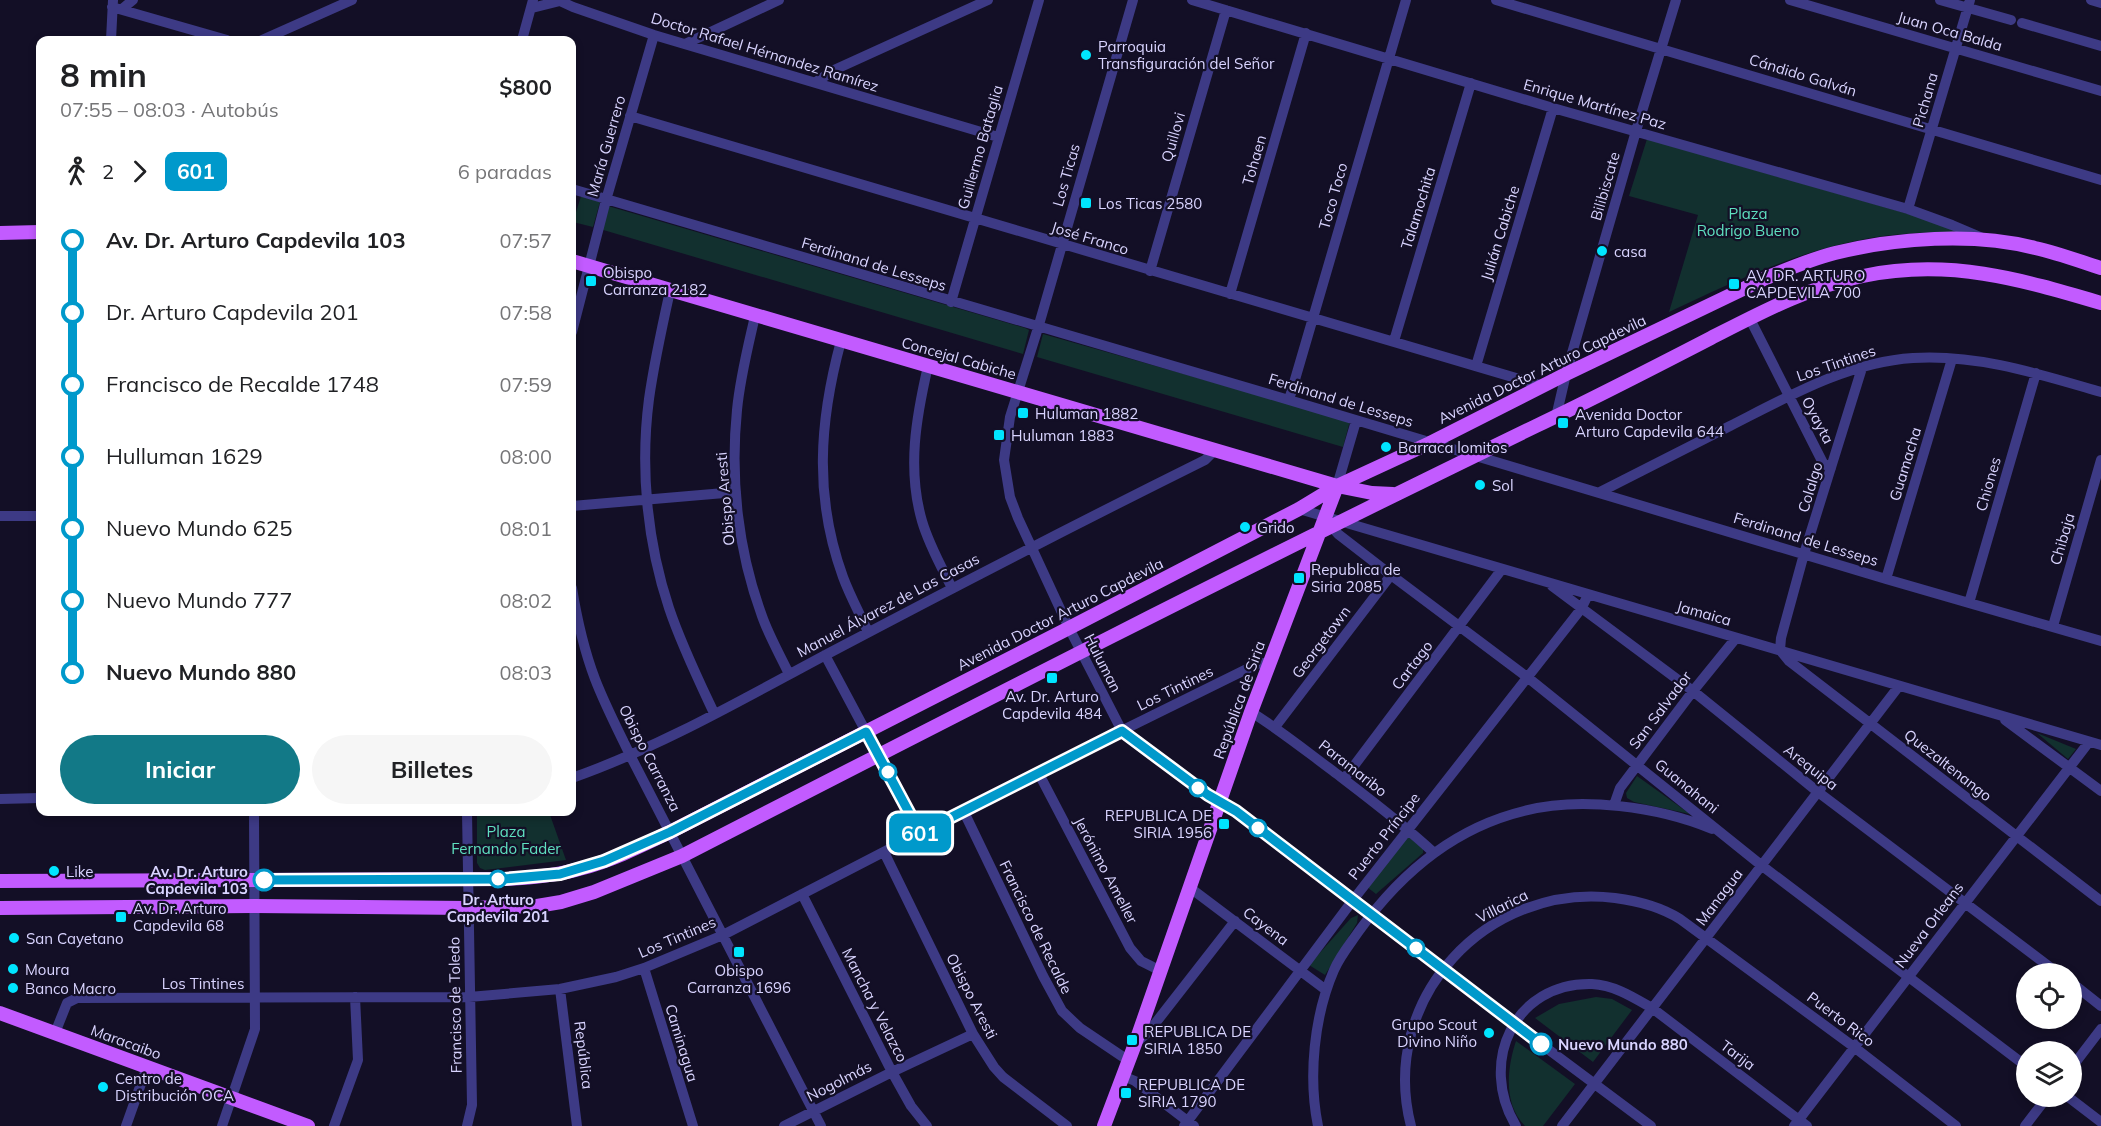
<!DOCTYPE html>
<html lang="es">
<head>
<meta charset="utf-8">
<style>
	body { margin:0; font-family:Mulish,sans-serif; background:#f6f6f6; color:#202124; height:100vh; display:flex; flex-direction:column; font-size:22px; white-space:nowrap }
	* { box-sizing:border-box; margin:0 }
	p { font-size:20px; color:#757577 }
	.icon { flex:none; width:33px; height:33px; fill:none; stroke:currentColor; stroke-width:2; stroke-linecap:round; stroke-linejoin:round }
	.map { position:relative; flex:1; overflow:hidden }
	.drawer { position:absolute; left:36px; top:36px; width:540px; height:780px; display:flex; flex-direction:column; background:#fff; border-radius:12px; box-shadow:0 3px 9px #0003 }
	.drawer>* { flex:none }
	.badge { padding:0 12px; border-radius:9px; font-size:21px; line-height:39px }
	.buttons { position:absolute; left:2016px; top:963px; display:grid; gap:12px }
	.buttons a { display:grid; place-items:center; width:66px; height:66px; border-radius:50%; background:#fff; box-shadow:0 3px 9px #0003; font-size:30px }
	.map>.badge { position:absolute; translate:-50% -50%; box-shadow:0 0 0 3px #fff }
	.legs { display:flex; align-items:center; gap:9px; height:66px; padding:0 24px; font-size:20px }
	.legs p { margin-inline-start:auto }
	.headline { display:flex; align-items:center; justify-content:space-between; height:102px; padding:0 24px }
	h1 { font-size:33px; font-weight:700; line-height:45px }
	.cta { display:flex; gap:12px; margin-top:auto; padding:12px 24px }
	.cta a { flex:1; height:69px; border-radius:36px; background:#127987; color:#fff; font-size:24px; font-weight:700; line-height:69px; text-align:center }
	.cta a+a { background:#f6f6f6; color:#202124 }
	ul { padding:0 24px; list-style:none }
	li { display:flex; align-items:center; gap:21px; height:72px; font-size:22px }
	li i { display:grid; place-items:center; width:9px; height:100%; margin:0 8px; background:currentColor }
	li i::after { content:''; width:15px; height:15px; margin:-8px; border:4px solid; border-radius:50%; background:#fff }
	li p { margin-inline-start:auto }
	li:first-child i { background:linear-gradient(#0000 50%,currentColor 0) }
	li:last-child i { background:linear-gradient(currentColor 50%,#0000 0) }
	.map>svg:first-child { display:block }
</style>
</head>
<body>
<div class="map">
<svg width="2101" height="1126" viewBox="0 0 2101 1126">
	<rect width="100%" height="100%" fill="#130f26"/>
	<!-- green -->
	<path fill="#12302f" d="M 1647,139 L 1919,217 L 1970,235 C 1952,234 1933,232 1915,233 C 1825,238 1749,274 1669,312 L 1698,215 L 1629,196 Z
		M 581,196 L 600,202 L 593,227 L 573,222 Z
		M 608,206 L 1025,328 L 1029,330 L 1023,354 L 600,229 Z
		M 1043,334 L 1350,421 L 1343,447 L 1037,357 Z
		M 2037,733 L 2076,749 L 2068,759 Z
		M 1637,776 L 1690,814 L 1634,802 L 1627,798 L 1626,793 Z
		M 477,812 L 549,812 L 566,860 L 485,870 L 480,868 L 477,863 Z
		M 1408,836 L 1423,849 L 1423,853 L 1376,894 L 1367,887 Z
		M 1358,915 L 1357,923 L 1325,975 L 1309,965 L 1351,918 Z
		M 1596,997 L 1612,999 L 1632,1010 L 1593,1062 L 1535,1018 L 1559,1004 Z
		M 1516,1041 L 1575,1084 L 1543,1126 L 1525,1126 C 1503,1104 1507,1068 1516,1041 Z"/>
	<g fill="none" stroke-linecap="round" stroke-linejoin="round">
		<!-- minor -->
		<path stroke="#3d3a85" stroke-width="10" d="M 1133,0 L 1038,328 L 1010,417 L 1004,460 L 1010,497 L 1018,518 L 1069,628 L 1122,731 L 1129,738 L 1208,795 L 1236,811 L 1513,1023 L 1651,1126
			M 1192,0 L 1553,108 L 1908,209 L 1952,225 L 1985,239
			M 1496,0 L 2101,180
			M 1790,0 L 2101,91
			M 1940,0 L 2011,20
			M 2091,0 L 2101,3
			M 112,7 L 227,40
			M 532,8 L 560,1 L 573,7 L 654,35 L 998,137
			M 122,9 L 133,0
			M 2022,23 L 2101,46
			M 111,40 L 113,0
			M 262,40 L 352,0
			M 522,40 L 533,0
			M 685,44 L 779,0
			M 816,82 L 834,70 L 988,0
			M 630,116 L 1543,386
			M 572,189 L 1289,400 L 1886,579 L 2101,641
			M 1908,209 L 1970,0
			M 1150,271 L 1226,10
			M 670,291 C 662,327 654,363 649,399 C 640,468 647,542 669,608 C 681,644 698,679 714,713
			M 1230,294 L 1306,33
			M 951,302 L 1039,0
			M 755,316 C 748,347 740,378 737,410 C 730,479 738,551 762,616 C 769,636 780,655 789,674
			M 1750,319 L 1823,463 L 1831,468
			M 572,332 L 606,200 L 654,35
			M 841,341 C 819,422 814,497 843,577 C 850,596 860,614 868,632
			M 1394,341 L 1471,83
			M 928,366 C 916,418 907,469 922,521 C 929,545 941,566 952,588
			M 1476,366 L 1553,108
			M 1862,368 L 1804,554 L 1781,638 L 1780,650 L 1789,661 L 2101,901
			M 1289,400 L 1406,0
			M 1556,417 L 1566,374 L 1636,131 L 1676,0
			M 1337,486 L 1356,421
			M 1600,492 C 1643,470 1686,448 1730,426 C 1787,397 1848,362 1913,358 C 1978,354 2039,374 2101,392
			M 572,506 L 736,492
			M 1299,509 L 2101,745
			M 0,516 L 40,516
			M 1331,526 L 1338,534 L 1391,575 L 1527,677 L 1761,865 L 2026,1066
			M 1886,579 L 1952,359
			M 1552,586 L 1693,691 L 1818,792 L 2059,974
			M 572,588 C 577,619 584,650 595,679 C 605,705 618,730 630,755 L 821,1126
			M 1969,603 L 2036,373
			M 2053,626 L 2101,460
			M 825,655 L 920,833
			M 1251,712 C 1280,730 1306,751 1333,771 C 1367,797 1402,823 1433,852
			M 2005,720 L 2101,791
			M 1275,727 L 1391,575
			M 1038,772 L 1130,948 L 1141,961 L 1159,970
			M 572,778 C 663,746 748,696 833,651 C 956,586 1080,522 1205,460 L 1214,451
			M 1344,779 L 1502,569
			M 0,799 L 40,798
			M 1614,805 L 1620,788 L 1693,691 L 1736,638
			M 964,812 L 1043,976 L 1062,1011 L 1080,1028 L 1129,1061
			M 884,852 L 973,1034 L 994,1067 L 1003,1077 L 1067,1126
			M 1189,887 L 1326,990
			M 802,894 L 892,1072 L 911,1106 L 927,1126
			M 644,968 L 693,1126
			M 2072,983 L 2101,1006
			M 560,989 L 577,1126
			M 55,1033 L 67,1003 L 77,998 L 469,997 L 560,989 L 616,977 L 644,968 L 723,935 L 1038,772 L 1257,664 L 1271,662
			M 1135,1044 L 1150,1030 L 1235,921
			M 2072,1067 L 2101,1029
			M 1123,1076 L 1135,1081 L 1194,1126
			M 2067,1096 L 2101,1122
			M 126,1126 L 147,1067
			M 222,1126 L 255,1029 L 254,812
			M 334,1126 L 358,1060 L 355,997
			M 467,1126 L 472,1105 L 467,812
			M 784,1126 L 892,1072 L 973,1034
			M 1184,1126 L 1353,900 L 1581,609 L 1588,595
			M 1318,1126 C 1308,1077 1314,1016 1334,970 C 1340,956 1350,944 1359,931 C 1400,874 1454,828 1524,811 C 1581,796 1659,807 1712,829
			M 1411,1126 C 1378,999 1487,882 1615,898 C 1638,901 1661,907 1680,919 L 1854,1047 L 1956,1126
			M 1516,1126 C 1478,1063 1514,982 1592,984 C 1614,985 1633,997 1652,1008 L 1807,1126
			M 1562,1126 L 1899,686
			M 1794,1126 L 2089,742
			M 2025,1126 L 2048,1096"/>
		<!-- major -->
		<path stroke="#c25bff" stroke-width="14" d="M 0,233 L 40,232
			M 572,261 L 1337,486 L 1372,493 L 1393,494
			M 0,881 L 504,879 C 530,878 554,876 579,869 C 611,861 641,846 670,832 L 1069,628 L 1299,509 L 1337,486 L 1430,443 L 1566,374 L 1766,278 C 1788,269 1811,259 1835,253 C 1896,238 1973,232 2035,248 C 2057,253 2079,261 2101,268
			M 0,908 L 254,906 L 468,908 L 537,906 L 561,902 L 594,892 L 682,856 C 966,710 1249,565 1536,426 C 1595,398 1653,368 1711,338 C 1760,313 1808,287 1863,276 C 1948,258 2020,279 2101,303
			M 0,1013 L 308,1126
			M 1104,1126 L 1135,1044 L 1251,712 L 1337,486"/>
	</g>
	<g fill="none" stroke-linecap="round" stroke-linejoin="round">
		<defs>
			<path id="line-1" d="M 264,880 L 504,879 L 560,874 L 604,861 L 670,832 L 866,732 L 920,833 L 1122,731 L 1208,795 L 1236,811 L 1541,1044"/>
		</defs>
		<!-- line-1 casing -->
		<use href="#line-1" stroke="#fff" stroke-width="14"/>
		<!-- line-1 -->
		<use href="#line-1" stroke="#0099cb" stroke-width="9"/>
	</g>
	<!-- markers -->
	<g fill="#00e5ff" stroke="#130f26" stroke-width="2">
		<circle cx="1086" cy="55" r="6"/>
		<rect x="1080" y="197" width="12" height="12" rx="3"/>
		<circle cx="1602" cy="251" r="6"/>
		<rect x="585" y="275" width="12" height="12" rx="3"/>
		<rect x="1728" y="278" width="12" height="12" rx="3"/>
		<rect x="1017" y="407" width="12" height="12" rx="3"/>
		<rect x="1557" y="417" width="12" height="12" rx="3"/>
		<rect x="993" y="429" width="12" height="12" rx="3"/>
		<circle cx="1386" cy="447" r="6"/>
		<circle cx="1480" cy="485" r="6"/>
		<circle cx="1245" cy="527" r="6"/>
		<rect x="1293" y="572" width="12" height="12" rx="3"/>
		<rect x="1046" y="672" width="12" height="12" rx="3"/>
		<rect x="1218" y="818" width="12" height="12" rx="3"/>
		<circle cx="54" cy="871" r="6"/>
		<rect x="115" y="911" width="12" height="12" rx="3"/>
		<circle cx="14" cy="938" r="6"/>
		<rect x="733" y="946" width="12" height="12" rx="3"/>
		<circle cx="13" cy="969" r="6"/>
		<circle cx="13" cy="988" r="6"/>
		<circle cx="1489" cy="1033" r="6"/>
		<rect x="1126" y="1034" width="12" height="12" rx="3"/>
		<circle cx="103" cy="1087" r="6"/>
		<rect x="1120" y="1087" width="12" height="12" rx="3"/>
	</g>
	<g fill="#fff" stroke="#0099cb" stroke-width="3">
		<circle cx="888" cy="772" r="8"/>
		<circle cx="1198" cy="788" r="8"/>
		<circle cx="1258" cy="828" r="8"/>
		<circle cx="498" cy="879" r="8"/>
		<circle cx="264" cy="880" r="10"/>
		<circle cx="1416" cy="948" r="8"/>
		<circle cx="1541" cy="1044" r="10"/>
	</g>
	<g text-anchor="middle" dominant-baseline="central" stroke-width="4.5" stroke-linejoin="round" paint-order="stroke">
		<!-- street labels -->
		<g font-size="15" fill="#d9d4ff" stroke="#130f26">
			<text transform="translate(1950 31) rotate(16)">Juan Oca Balda</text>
			<text transform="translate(765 52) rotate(17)">Doctor Rafael Hérnandez Ramírez</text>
			<text transform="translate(1803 75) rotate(17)">Cándido Galván</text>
			<text transform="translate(1925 100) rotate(-74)">Pichana</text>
			<text transform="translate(1595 104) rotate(16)">Enrique Martínez Paz</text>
			<text transform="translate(1173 137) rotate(-74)">Quillovi</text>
			<text transform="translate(606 146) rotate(-74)">María Guerrero</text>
			<text transform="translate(980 147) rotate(-74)">Guillermo Bataglia</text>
			<text transform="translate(1254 160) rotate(-74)">Tohaen</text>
			<text transform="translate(1066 175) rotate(-74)">Los Ticas</text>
			<text transform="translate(1605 186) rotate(-74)">Bilibiscate</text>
			<text transform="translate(1333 196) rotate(-74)">Toco Toco</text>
			<text transform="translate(1418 208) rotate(-73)">Talamochita</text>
			<text transform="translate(1500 233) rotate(-73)">Julián Cabiche</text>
			<text transform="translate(1090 238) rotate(17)">José Franco</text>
			<text transform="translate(874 264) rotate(17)">Ferdinand de Lesseps</text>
			<text transform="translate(959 358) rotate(16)">Concejal Cabiche</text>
			<text transform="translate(1836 363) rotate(-19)">Los Tintines</text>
			<text transform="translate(1542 369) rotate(-26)">Avenida Doctor Arturo Capdevila</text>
			<text transform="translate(1341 400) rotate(17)">Ferdinand de Lesseps</text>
			<text transform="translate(1818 420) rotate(62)">Oyayta</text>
			<text transform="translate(1905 464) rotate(-73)">Guamacha</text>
			<text transform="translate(1988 484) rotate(-74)">Chiones</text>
			<text transform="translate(1810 487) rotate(-73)">Colalgo</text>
			<text transform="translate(725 499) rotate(-95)">Obispo Aresti</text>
			<text transform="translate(1806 539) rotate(17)">Ferdinand de Lesseps</text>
			<text transform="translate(2062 539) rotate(-74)">Chibaja</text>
			<text transform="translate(888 605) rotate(-28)">Manuel Álvarez de Las Casas</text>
			<text transform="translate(1704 613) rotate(16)">Jamaica</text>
			<text transform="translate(1060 614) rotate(-27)">Avenida Doctor Arturo Capdevila</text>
			<text transform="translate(1321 642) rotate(-53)">Georgetown</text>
			<text transform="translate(1103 663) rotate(63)">Huluman</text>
			<text transform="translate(1412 665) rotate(-53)">Cartago</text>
			<text transform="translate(1175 688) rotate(-26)">Los Tintines</text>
			<text transform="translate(1239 700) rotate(-70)">República de Siria</text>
			<text transform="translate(1660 710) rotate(-53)">San Salvador</text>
			<text transform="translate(650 758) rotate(63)">Obispo Carranza</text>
			<text transform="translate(1948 765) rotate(38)">Quezaltenango</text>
			<text transform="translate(1811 767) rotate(38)">Arequipa</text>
			<text transform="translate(1353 768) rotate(38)">Paramaribo</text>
			<text transform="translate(1687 786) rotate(39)">Guanahani</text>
			<text transform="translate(1384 836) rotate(-52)">Puerto Príncipe</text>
			<text transform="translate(1106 870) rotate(62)">Jerónimo Ameller</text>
			<text transform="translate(1719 897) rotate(-53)">Managua</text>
			<text transform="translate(1502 906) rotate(-27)">Villarica</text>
			<text transform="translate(1929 925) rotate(-53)">Nueva Orleans</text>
			<text transform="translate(1266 926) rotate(37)">Cayena</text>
			<text transform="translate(1036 927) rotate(64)">Francisco de Recalde</text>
			<text transform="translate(677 937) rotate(-23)">Los Tintines</text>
			<text x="203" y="983">Los Tintines</text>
			<text transform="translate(972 996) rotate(63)">Obispo Aresti</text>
			<text transform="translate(455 1005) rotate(-91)">Francisco de Toledo</text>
			<text transform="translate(875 1005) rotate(63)">Mancha y Velazco</text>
			<text transform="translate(1841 1019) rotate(37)">Puerto Rico</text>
			<text transform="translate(126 1042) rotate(20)">Maracaibo</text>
			<text transform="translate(682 1043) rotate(73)">Caminagua</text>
			<text transform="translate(584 1055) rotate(83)">República</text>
			<text transform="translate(1738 1055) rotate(37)">Tarija</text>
			<text transform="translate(839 1081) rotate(-27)">Nogolmás</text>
		</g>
		<!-- poi labels -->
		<g font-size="15" fill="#d9d4ff" stroke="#130f26" text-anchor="start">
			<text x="1098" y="46">Parroquia<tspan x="1098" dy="17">Transfiguración del Señor</tspan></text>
			<text x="1098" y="203">Los Ticas 2580</text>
			<text x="1614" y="251">casa</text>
			<text x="603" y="272">Obispo<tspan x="603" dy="17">Carranza 2182</tspan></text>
			<text x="1746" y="275">AV. DR. ARTURO<tspan x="1746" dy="17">CAPDEVILA 700</tspan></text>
			<text x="1035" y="413">Huluman 1882</text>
			<text x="1575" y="414">Avenida Doctor<tspan x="1575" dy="17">Arturo Capdevila 644</tspan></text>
			<text x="1011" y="435">Huluman 1883</text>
			<text x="1398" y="447">Barraca lomitos</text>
			<text x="1492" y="485">Sol</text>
			<text x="1257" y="527">Grido</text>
			<text x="1311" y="569">Republica de<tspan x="1311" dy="17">Siria 2085</tspan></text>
			<text x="1052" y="696" text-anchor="middle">Av. Dr. Arturo<tspan x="1052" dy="17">Capdevila 484</tspan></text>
			<text x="1212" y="815" text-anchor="end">REPUBLICA DE<tspan x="1212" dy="17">SIRIA 1956</tspan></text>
			<text x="66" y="871">Like</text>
			<text x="133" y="908">Av. Dr. Arturo<tspan x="133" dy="17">Capdevila 68</tspan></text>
			<text x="26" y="938">San Cayetano</text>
			<text x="25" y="969">Moura</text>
			<text x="739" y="970" text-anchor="middle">Obispo<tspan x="739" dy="17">Carranza 1696</tspan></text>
			<text x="25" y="988">Banco Macro</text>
			<text x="1477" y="1024" text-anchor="end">Grupo Scout<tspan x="1477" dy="17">Divino Niño</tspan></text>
			<text x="1144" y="1031">REPUBLICA DE<tspan x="1144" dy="17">SIRIA 1850</tspan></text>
			<text x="115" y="1078">Centro de<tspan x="115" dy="17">Distribución OCA</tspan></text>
			<text x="1138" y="1084">REPUBLICA DE<tspan x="1138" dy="17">SIRIA 1790</tspan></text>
		</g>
		<!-- park labels -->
		<g font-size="15" fill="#5fe0c0" stroke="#130f26">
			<text x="1748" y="213">Plaza<tspan x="1748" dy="17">Rodrigo Bueno</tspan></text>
			<text x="506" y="831">Plaza<tspan x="506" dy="17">Fernando Fader</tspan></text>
		</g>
		<!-- stop labels -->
		<g font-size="15" font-weight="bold" fill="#d9d4ff" stroke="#130f26" text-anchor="end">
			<text x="248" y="871">Av. Dr. Arturo<tspan x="248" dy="17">Capdevila 103</tspan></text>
			<text x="498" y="899" text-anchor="middle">Dr. Arturo<tspan x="498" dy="17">Capdevila 201</tspan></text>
			<text x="1558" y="1044" text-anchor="start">Nuevo Mundo 880</text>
		</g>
	</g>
</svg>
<div class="buttons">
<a><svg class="icon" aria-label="locate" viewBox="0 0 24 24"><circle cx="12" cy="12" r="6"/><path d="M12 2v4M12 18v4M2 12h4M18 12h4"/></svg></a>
<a><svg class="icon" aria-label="layers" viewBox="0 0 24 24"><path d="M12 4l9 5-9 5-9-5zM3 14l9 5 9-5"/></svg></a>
</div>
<b class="badge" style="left:920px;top:833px;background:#0099cb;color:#fff">601</b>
<section class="drawer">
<div class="headline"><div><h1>8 min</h1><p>07:55 – 08:03 · Autobús</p></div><b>$800</b></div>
<div class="legs"><svg class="icon" aria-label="walk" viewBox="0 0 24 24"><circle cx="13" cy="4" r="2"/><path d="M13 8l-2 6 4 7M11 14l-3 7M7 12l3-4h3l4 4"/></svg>2<svg class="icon" aria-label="forward" viewBox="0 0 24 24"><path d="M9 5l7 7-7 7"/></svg><b class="badge" style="background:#0099cb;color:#fff">601</b><p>6 paradas</p></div>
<ul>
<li><i style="color:#0099cb"></i><b>Av. Dr. Arturo Capdevila 103</b><p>07:57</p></li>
<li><i style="color:#0099cb"></i><span>Dr. Arturo Capdevila 201</span><p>07:58</p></li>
<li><i style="color:#0099cb"></i><span>Francisco de Recalde 1748</span><p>07:59</p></li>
<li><i style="color:#0099cb"></i><span>Hulluman 1629</span><p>08:00</p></li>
<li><i style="color:#0099cb"></i><span>Nuevo Mundo 625</span><p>08:01</p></li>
<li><i style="color:#0099cb"></i><span>Nuevo Mundo 777</span><p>08:02</p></li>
<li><i style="color:#0099cb"></i><b>Nuevo Mundo 880</b><p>08:03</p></li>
</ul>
<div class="cta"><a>Iniciar</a><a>Billetes</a></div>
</section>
</div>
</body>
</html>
